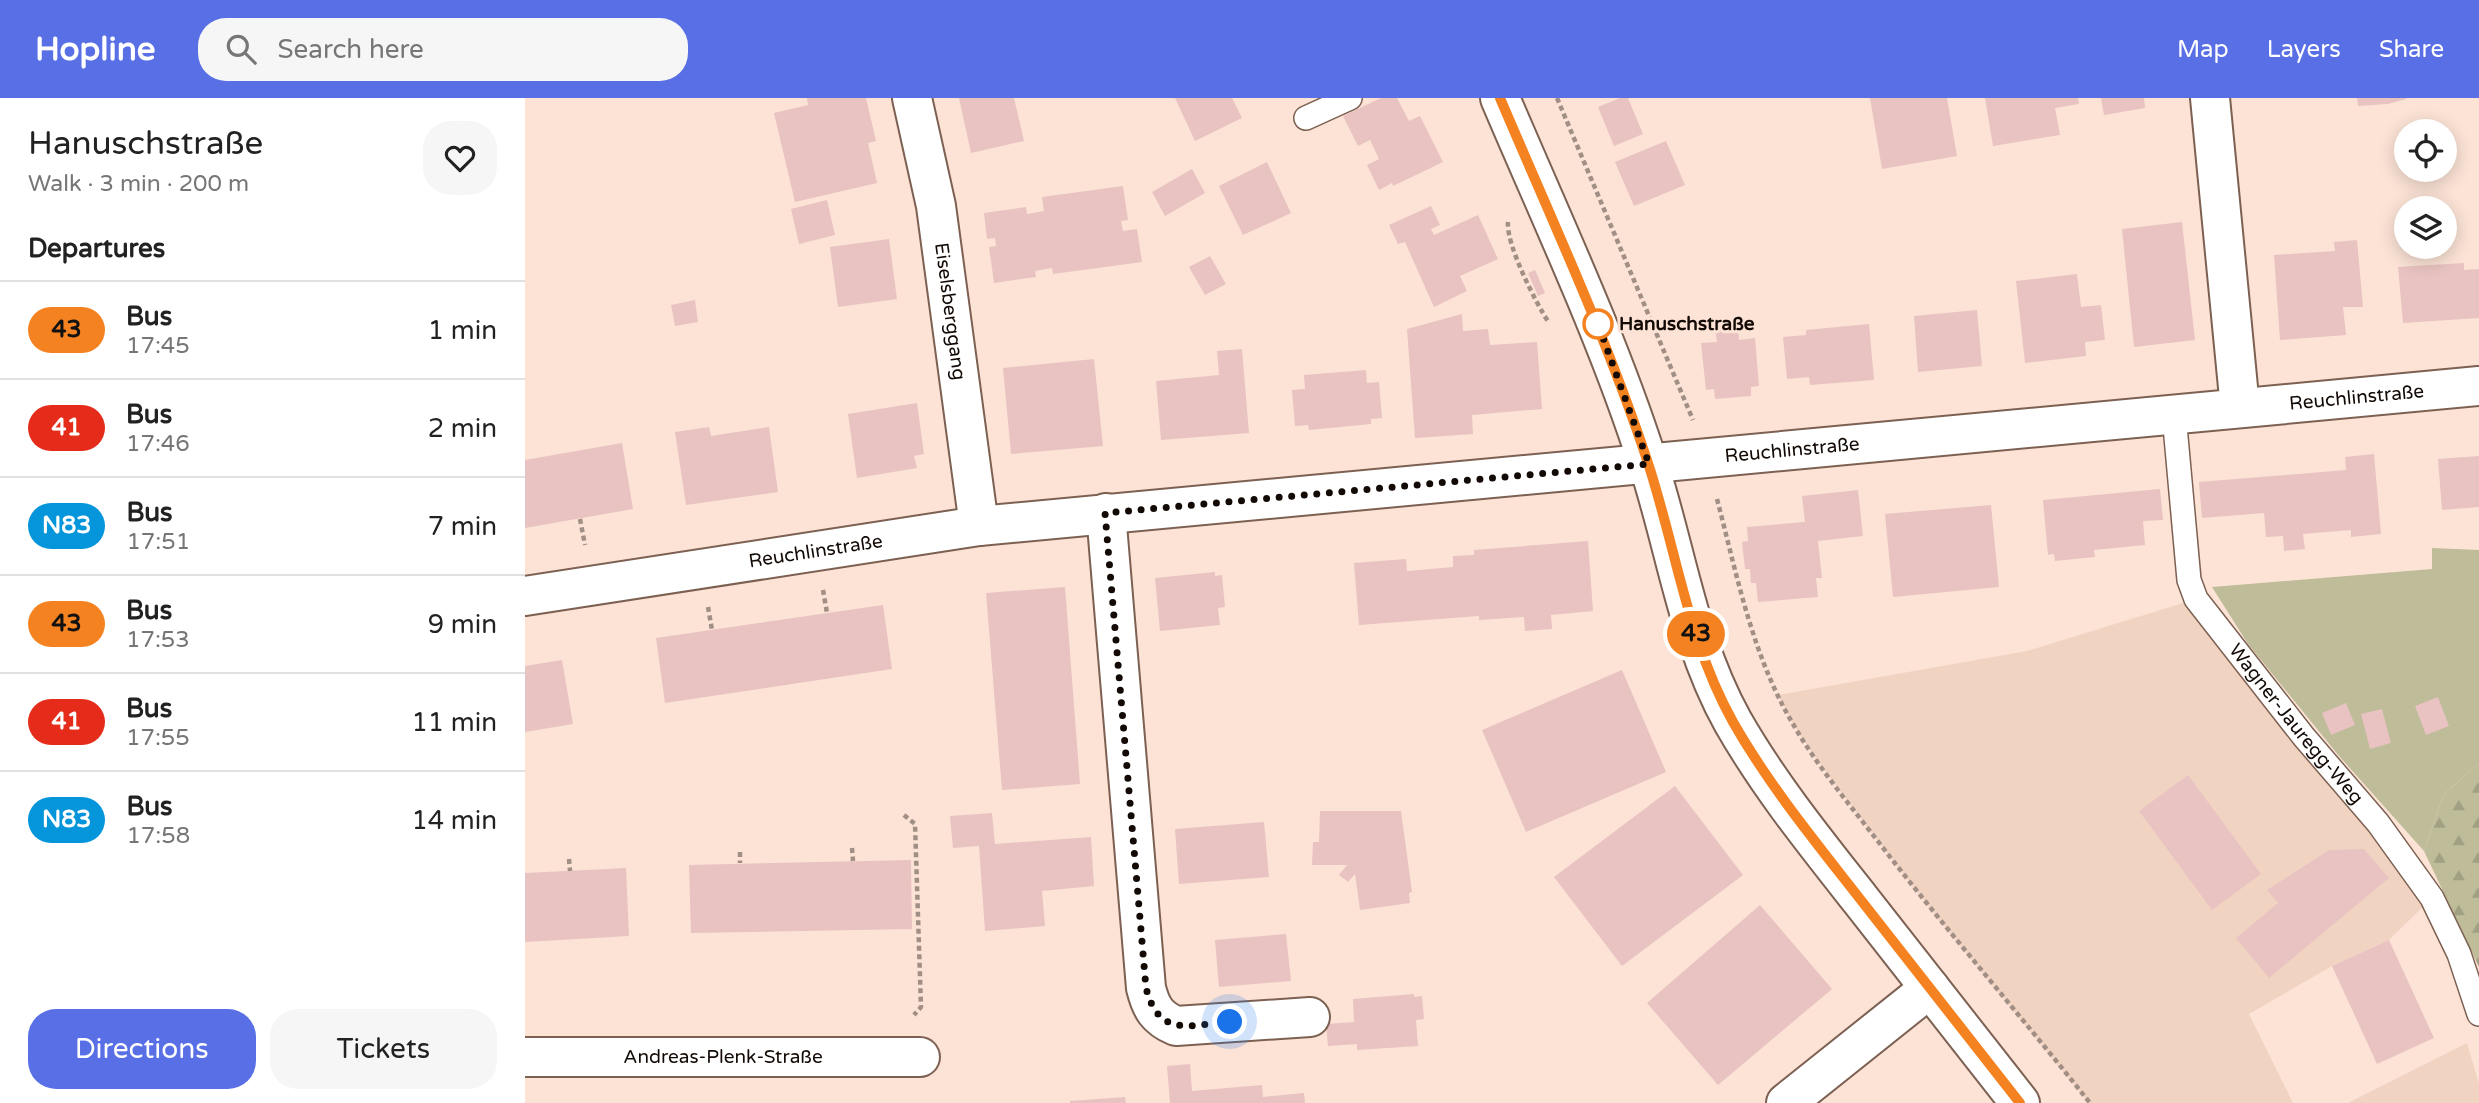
<!DOCTYPE html>
<html lang="en">
<head>
<meta charset="utf-8">
<style>
	body { margin:0; font-family:"Varela Round",sans-serif; background:#f6f6f6; color:#222; height:100vh; display:flex; flex-direction:column; font-size:26px; white-space:nowrap }
	* { box-sizing:border-box; margin:0 }
	p { font-size:23px; color:#767676 }
	.icon { flex:none; width:38px; height:38px; fill:none; stroke:currentColor; stroke-width:2; stroke-linecap:round; stroke-linejoin:round }
	.map { position:relative; flex:1; overflow:hidden }
	.side { display:flex; flex-direction:column; background:#fff; width:525px }
	.side>* { flex:none }
	.badge { padding:0 14px; border-radius:23px; font-size:24px; line-height:46px }
	.fabs { position:absolute; left:1869px; top:21px; display:grid; gap:14px }
	.fabs a { display:grid; place-items:center; width:63px; height:63px; border-radius:50%; background:#fff; box-shadow:0 4px 18px #0003; font-size:35px }
	.you { position:absolute; width:35px; height:35px; margin:-18px; border:5px solid #fff; border-radius:50%; background:#1a73e8; box-shadow:0 0 0 10px #1a73e833 }
	.map>.badge { position:absolute; translate:-50% -50%; box-shadow:0 0 0 4px #fff }
	h2 { padding:0 28px; font-size:26px; line-height:63px }
	.round { display:grid; place-items:center; flex:none; width:74px; height:74px; border-radius:28px; background:#f6f6f6 }
	.head { display:flex; align-items:center; justify-content:space-between; height:119px; padding:0 28px }
	h1 { font-size:33px; font-weight:600; line-height:52px }
	.cta { display:flex; gap:14px; margin-top:auto; padding:14px 28px }
	.cta a { flex:1; height:80px; border-radius:28px; background:#596fe5; color:#fff; font-size:28px; font-weight:600; line-height:80px; text-align:center }
	.cta a+a { background:#f6f6f6; color:#222 }
	ul { padding:0; list-style:none }
	li { display:flex; align-items:center; gap:21px; height:98px; padding:0 28px; border-top:2px solid #e0e0e0 }
	li div { flex:1 }
	li b { display:block; font-size:26px }
	li em { font-style:normal }
	li .badge { min-width:77px; font-weight:700; text-align:center }
	header { display:flex; align-items:center; gap:42px; box-sizing:border-box; height:98px; padding:0 35px; background:#596fe5; color:#fff }
	header strong { font-size:33px }
	nav { display:flex; gap:38px; margin-inline-start:auto; font-size:24px }
	.search { width:490px; height:63px; background:#f6f6f6; display:flex; align-items:center; gap:18px; box-sizing:border-box; padding:0 24px; border-radius:28px; color:#767676; font-size:26px }
	main { display:flex; flex:1; min-height:0 }
	.map>svg:first-child { display:block }
</style>
</head>
<body>
<header>
<strong>Hopline</strong>
<div class="search"><svg class="icon" aria-label="search" viewBox="0 0 24 24"><circle cx="10" cy="10" r="6"/><path d="M15 15l6 6"/></svg>Search here</div>
<nav><a>Map</a><a>Layers</a><a>Share</a></nav>
</header>
<main>
<section class="side">
<div class="head"><div><h1>Hanuschstraße</h1><p>Walk · 3 min · 200 m</p></div><a class="round"><svg class="icon" aria-label="heart" viewBox="0 0 24 24"><path d="M12 20l-8-8c-3-5 5-10 8-4 3-6 11-1 8 4z"/></svg></a></div>
<h2>Departures</h2>
<ul>
<li><span class="badge" style="background:#f58220;color:#111">43</span><div><b>Bus</b><p>17:45</p></div><em>1 min</em></li>
<li><span class="badge" style="background:#e52c1a;color:#fff">41</span><div><b>Bus</b><p>17:46</p></div><em>2 min</em></li>
<li><span class="badge" style="background:#0595da;color:#fff">N83</span><div><b>Bus</b><p>17:51</p></div><em>7 min</em></li>
<li><span class="badge" style="background:#f58220;color:#111">43</span><div><b>Bus</b><p>17:53</p></div><em>9 min</em></li>
<li><span class="badge" style="background:#e52c1a;color:#fff">41</span><div><b>Bus</b><p>17:55</p></div><em>11 min</em></li>
<li><span class="badge" style="background:#0595da;color:#fff">N83</span><div><b>Bus</b><p>17:58</p></div><em>14 min</em></li>
</ul>
<div class="cta"><a>Directions</a><a>Tickets</a></div>
</section>
<div class="map">
<svg width="1954" height="1005" viewBox="0 0 1954 1005">
	<defs>
		<pattern id="forest-firs" width="22" height="20" patternUnits="userSpaceOnUse" patternTransform="scale(1.75)"><rect width="22" height="20" fill="#bebc99"/><path d="M5 1l3.5 6h-7zM16 11l3.5 6h-7z" fill="#a2a082"/></pattern>
	</defs>
	<rect width="100%" height="100%" fill="#fce3d6"/>
	<!-- built -->
	<path fill="#f1d3c2" d="M 1671,501 L 1907,800 L 1864,842 L 1807,868 L 1724,916 L 1768,1005 L 1564,1005 L 1409,816 L 1345,733 L 1289,658 L 1268,626 L 1253,597 L 1502,553 Z
		M 1942,945 L 1954,986 L 1954,1005 L 1823,1005 Z"/>
	<!-- green -->
	<path fill="#bebc99" d="M 1907,450 L 1954,452 L 1954,665 L 1919,696 L 1899,753 L 1814,658 L 1723,546 L 1687,489 L 1907,471 Z"/>
	<!-- forest -->
	<path fill="url(#forest-firs)" d="M 1954,665 L 1954,869 L 1899,753 L 1919,696 Z"/>
	<!-- building -->
	<path fill="#e8c3c1" d="M 282,0 L 341,0 L 351,43 L 343,45 L 352,85 L 270,104 L 249,15 L 283,7 Z
		M 434,0 L 489,0 L 499,43 L 446,55 Z
		M 650,0 L 707,0 L 717,20 L 670,43 Z
		M 856,0 L 872,0 L 884,23 L 895,18 L 918,64 L 868,88 L 867,85 L 854,92 L 842,67 L 854,61 L 845,42 L 833,48 L 818,18 Z
		M 1095,0 L 1103,0 L 1118,36 L 1089,48 L 1073,9 Z
		M 1345,0 L 1422,0 L 1432,58 L 1357,71 Z
		M 1460,0 L 1553,0 L 1554,6 L 1530,10 L 1535,37 L 1468,48 Z
		M 1576,0 L 1619,0 L 1620,10 L 1579,17 Z
		M 1832,0 L 1881,0 L 1881,1 L 1863,6 L 1833,8 Z
		M 1141,43 L 1160,87 L 1109,108 L 1090,64 Z
		M 742,64 L 766,115 L 718,137 L 694,88 Z
		M 667,71 L 680,95 L 640,118 L 627,94 Z
		M 598,88 L 603,122 L 596,123 L 598,133 L 612,131 L 617,164 L 528,176 L 527,170 L 510,173 L 511,179 L 469,185 L 464,149 L 471,148 L 470,140 L 462,141 L 459,115 L 501,109 L 502,116 L 519,113 L 517,99 Z
		M 302,102 L 310,137 L 274,146 L 266,111 Z
		M 906,108 L 915,127 L 906,131 L 909,137 L 953,117 L 973,161 L 935,178 L 942,193 L 909,209 L 880,144 L 873,146 L 864,127 Z
		M 1657,124 L 1670,242 L 1609,249 L 1597,131 Z
		M 364,141 L 372,201 L 313,209 L 305,149 Z
		M 1832,142 L 1838,209 L 1818,209 L 1821,237 L 1755,242 L 1749,157 L 1810,153 L 1809,144 Z
		M 685,158 L 701,186 L 680,197 L 664,169 Z
		M 1939,165 L 1939,172 L 1954,171 L 1954,220 L 1878,225 L 1873,169 Z
		M 1010,172 L 1020,195 L 1013,198 L 1003,175 Z
		M 1552,176 L 1556,209 L 1576,207 L 1580,242 L 1560,244 L 1561,258 L 1500,265 L 1491,183 Z
		M 170,202 L 173,224 L 150,228 L 146,207 Z
		M 1452,212 L 1457,268 L 1393,274 L 1389,218 Z
		M 937,216 L 938,233 L 963,231 L 965,247 L 1012,244 L 1017,311 L 947,317 L 948,336 L 890,340 L 882,231 Z
		M 1344,226 L 1349,282 L 1285,287 L 1284,279 L 1262,281 L 1258,239 L 1281,237 L 1281,232 Z
		M 1213,228 L 1214,242 L 1230,240 L 1234,288 L 1226,289 L 1226,298 L 1190,301 L 1189,291 L 1181,292 L 1176,245 L 1192,244 L 1190,230 Z
		M 717,251 L 724,335 L 636,342 L 631,283 L 694,277 L 692,253 Z
		M 569,261 L 578,348 L 486,356 L 478,270 Z
		M 841,272 L 842,285 L 854,284 L 857,320 L 846,321 L 846,326 L 784,332 L 783,327 L 770,328 L 767,292 L 780,291 L 779,277 Z
		M 392,305 L 399,356 L 389,358 L 392,370 L 332,380 L 323,316 Z
		M 184,329 L 186,338 L 244,329 L 253,394 L 161,407 L 150,334 Z
		M 97,345 L 108,411 L 0,430 L 0,362 Z
		M 1849,356 L 1856,436 L 1826,439 L 1826,432 L 1778,436 L 1780,451 L 1759,453 L 1758,438 L 1741,439 L 1739,415 L 1677,420 L 1674,384 L 1821,372 L 1820,359 Z
		M 1954,358 L 1954,409 L 1917,412 L 1913,361 Z
		M 1635,391 L 1638,422 L 1618,423 L 1620,447 L 1569,452 L 1570,459 L 1530,463 L 1529,456 L 1523,457 L 1518,402 Z
		M 1333,392 L 1338,438 L 1293,443 L 1297,480 L 1291,480 L 1293,499 L 1233,504 L 1231,485 L 1226,485 L 1225,471 L 1220,471 L 1217,444 L 1223,443 L 1222,429 L 1280,424 L 1277,398 Z
		M 1466,407 L 1474,489 L 1368,499 L 1360,416 Z
		M 1063,443 L 1068,513 L 1026,517 L 1027,531 L 1000,533 L 999,519 L 954,522 L 954,518 L 834,527 L 829,465 L 881,461 L 882,473 L 928,469 L 928,458 L 949,457 L 949,452 Z
		M 690,474 L 690,478 L 697,477 L 700,509 L 693,510 L 695,527 L 635,533 L 630,480 Z
		M 540,489 L 555,686 L 477,692 L 461,495 Z
		M 358,507 L 367,571 L 140,605 L 131,540 Z
		M 37,562 L 48,626 L 0,634 L 0,568 Z
		M 1097,572 L 1141,674 L 1001,734 L 957,632 Z
		M 1913,599 L 1924,628 L 1901,637 L 1890,608 Z
		M 1821,605 L 1830,627 L 1806,637 L 1797,615 Z
		M 1857,611 L 1866,645 L 1845,651 L 1836,616 Z
		M 1663,677 L 1736,776 L 1687,812 L 1614,713 Z
		M 1150,688 L 1218,777 L 1097,868 L 1029,779 Z
		M 795,713 L 876,713 L 887,794 L 884,795 L 885,805 L 835,812 L 830,776 L 823,784 L 814,777 L 822,767 L 787,767 L 788,744 L 794,744 Z
		M 467,715 L 470,746 L 566,739 L 569,788 L 517,793 L 520,828 L 460,833 L 454,748 L 428,750 L 425,718 Z
		M 739,724 L 744,779 L 654,786 L 650,731 Z
		M 1839,751 L 1864,780 L 1744,880 L 1711,840 L 1753,805 L 1742,792 L 1804,752 Z
		M 386,762 L 387,831 L 166,835 L 164,767 Z
		M 101,770 L 104,838 L 0,844 L 0,775 Z
		M 1235,807 L 1307,891 L 1193,987 L 1122,905 Z
		M 761,836 L 766,883 L 694,889 L 690,842 Z
		M 1864,842 L 1909,940 L 1852,966 L 1807,868 Z
		M 889,896 L 889,899 L 897,898 L 899,921 L 891,922 L 893,948 L 832,952 L 832,946 L 803,948 L 801,926 L 829,924 L 828,901 Z
		M 665,966 L 667,993 L 737,987 L 738,999 L 779,995 L 780,1005 L 645,1005 L 642,968 Z
		M 600,999 L 601,1005 L 545,1005 L 545,1003 Z"/>
	<g fill="none" stroke-linecap="round" stroke-linejoin="round">
		<defs>
			<g id="lane">
				<path d="M 781,20 L 825,0"/>
				<path id="s1" d="M 1649,317 L 1664,482 L 1671,501 L 1779,639 L 1853,725 L 1907,800 L 1934,856 L 1954,916"/>
			</g>
			<g id="street">
				<path id="s2" d="M 387,0 L 411,108 L 454,428"/>
				<path d="M 1685,0 L 1715,310"/>
				<path d="M 581,415 L 621,890 C 626,910 632,920 651,928 L 785,919"/>
				<path id="s3" d="M 0,498 L 454,428 L 1954,288"/>
				<path id="s4" d="M 0,959 L 395,959"/>
				<path d="M 1261,1005 L 1405,890"/>
			</g>
			<path id="secondary" d="M 975,0 C 1026,120 1082,238 1122,362 C 1151,449 1162,542 1208,624 C 1244,687 1290,744 1335,801 C 1388,869 1442,937 1495,1005"/>
		</defs>
		<!-- lane casing -->
		<use href="#lane" stroke="#7c6152" stroke-width="26"/>
		<!-- street casing -->
		<use href="#street" stroke="#7c6152" stroke-width="42"/>
		<!-- secondary casing -->
		<use href="#secondary" stroke="#7c6152" stroke-width="42"/>
		<!-- path -->
		<path stroke="#a18e85" stroke-width="4.5" stroke-dasharray="5 3.5" stroke-linecap="butt" d="M 1032,0 L 1168,322
			M 983,124 C 981,147 1011,205 1024,225
			M 1192,401 C 1212,477 1227,557 1268,626 C 1292,668 1325,707 1355,746 C 1423,834 1496,918 1565,1005
			M 55,421 L 60,447
			M 298,492 L 302,515
			M 183,509 L 187,532
			M 379,717 L 390,726 L 396,909 L 389,917
			M 327,750 L 328,763
			M 215,754 L 215,765
			M 44,761 L 45,773"/>
		<!-- lane -->
		<use href="#lane" stroke="#fff" stroke-width="23"/>
		<!-- street -->
		<use href="#street" stroke="#fff" stroke-width="38"/>
		<!-- secondary -->
		<use href="#secondary" stroke="#fff" stroke-width="38"/>
	</g>
	<g fill="none" stroke-linecap="round" stroke-linejoin="round">
		<defs>
			<path id="line" d="M 975,0 C 1026,120 1081,238 1122,362 C 1151,449 1162,542 1208,624 C 1245,689 1293,747 1339,806 C 1391,872 1443,938 1495,1005"/>
		</defs>
		<!-- line casing -->
		<use href="#line" stroke="#fff" stroke-width="16"/>
		<!-- line -->
		<use href="#line" stroke="#f58220" stroke-width="10"/>
		<!-- walk -->
		<path stroke="#130a05" stroke-width="7" stroke-dasharray="0 12.6" d="M 705,924 C 663,927 634,940 621,890 L 580,415 L 1124,366 L 1073,226"/>
	</g>
	<!-- markers -->
	<circle fill="#fff" stroke="#f58220" stroke-width="3.5" cx="1073" cy="226" r="14"/>
	<g text-anchor="middle" dominant-baseline="central" stroke-width="6" stroke-linejoin="round" paint-order="stroke">
		<!-- street labels -->
		<g font-size="19" fill="#130a05" stroke="#fce3d6">
			<text stroke="none"><textPath href="#s2" startOffset="217">Eiselsberggang</textPath></text>
			<text stroke="none"><textPath href="#s3" startOffset="1843">Reuchlinstraße</textPath></text>
			<text stroke="none"><textPath href="#s3" startOffset="1276">Reuchlinstraße</textPath></text>
			<text stroke="none"><textPath href="#s3" startOffset="294">Reuchlinstraße</textPath></text>
			<text stroke="none"><textPath href="#s1" startOffset="346">Wagner-Jauregg-Weg</textPath></text>
			<text stroke="none"><textPath href="#s4" startOffset="198">Andreas-Plenk-Straße</textPath></text>
		</g>
		<!-- stop labels -->
		<g font-size="19" font-weight="bold" fill="#130a05" stroke="#fce3d6" text-anchor="start">
			<text x="1094" y="226">Hanuschstraße</text>
		</g>
	</g>
</svg>
<div class="fabs">
<a><svg class="icon" aria-label="locate" viewBox="0 0 24 24"><circle cx="12" cy="12" r="6"/><path d="M12 2v4M12 18v4M2 12h4M18 12h4"/></svg></a>
<a><svg class="icon" aria-label="layers" viewBox="0 0 24 24"><path d="M12 4l9 5-9 5-9-5zM3 14l9 5 9-5"/></svg></a>
</div>
<div class="you" style="left:705px;top:924px"></div>
<b class="badge" style="left:1171px;top:536px;background:#f58220;color:#111">43</b>
</div>
</main>
</body>
</html>
